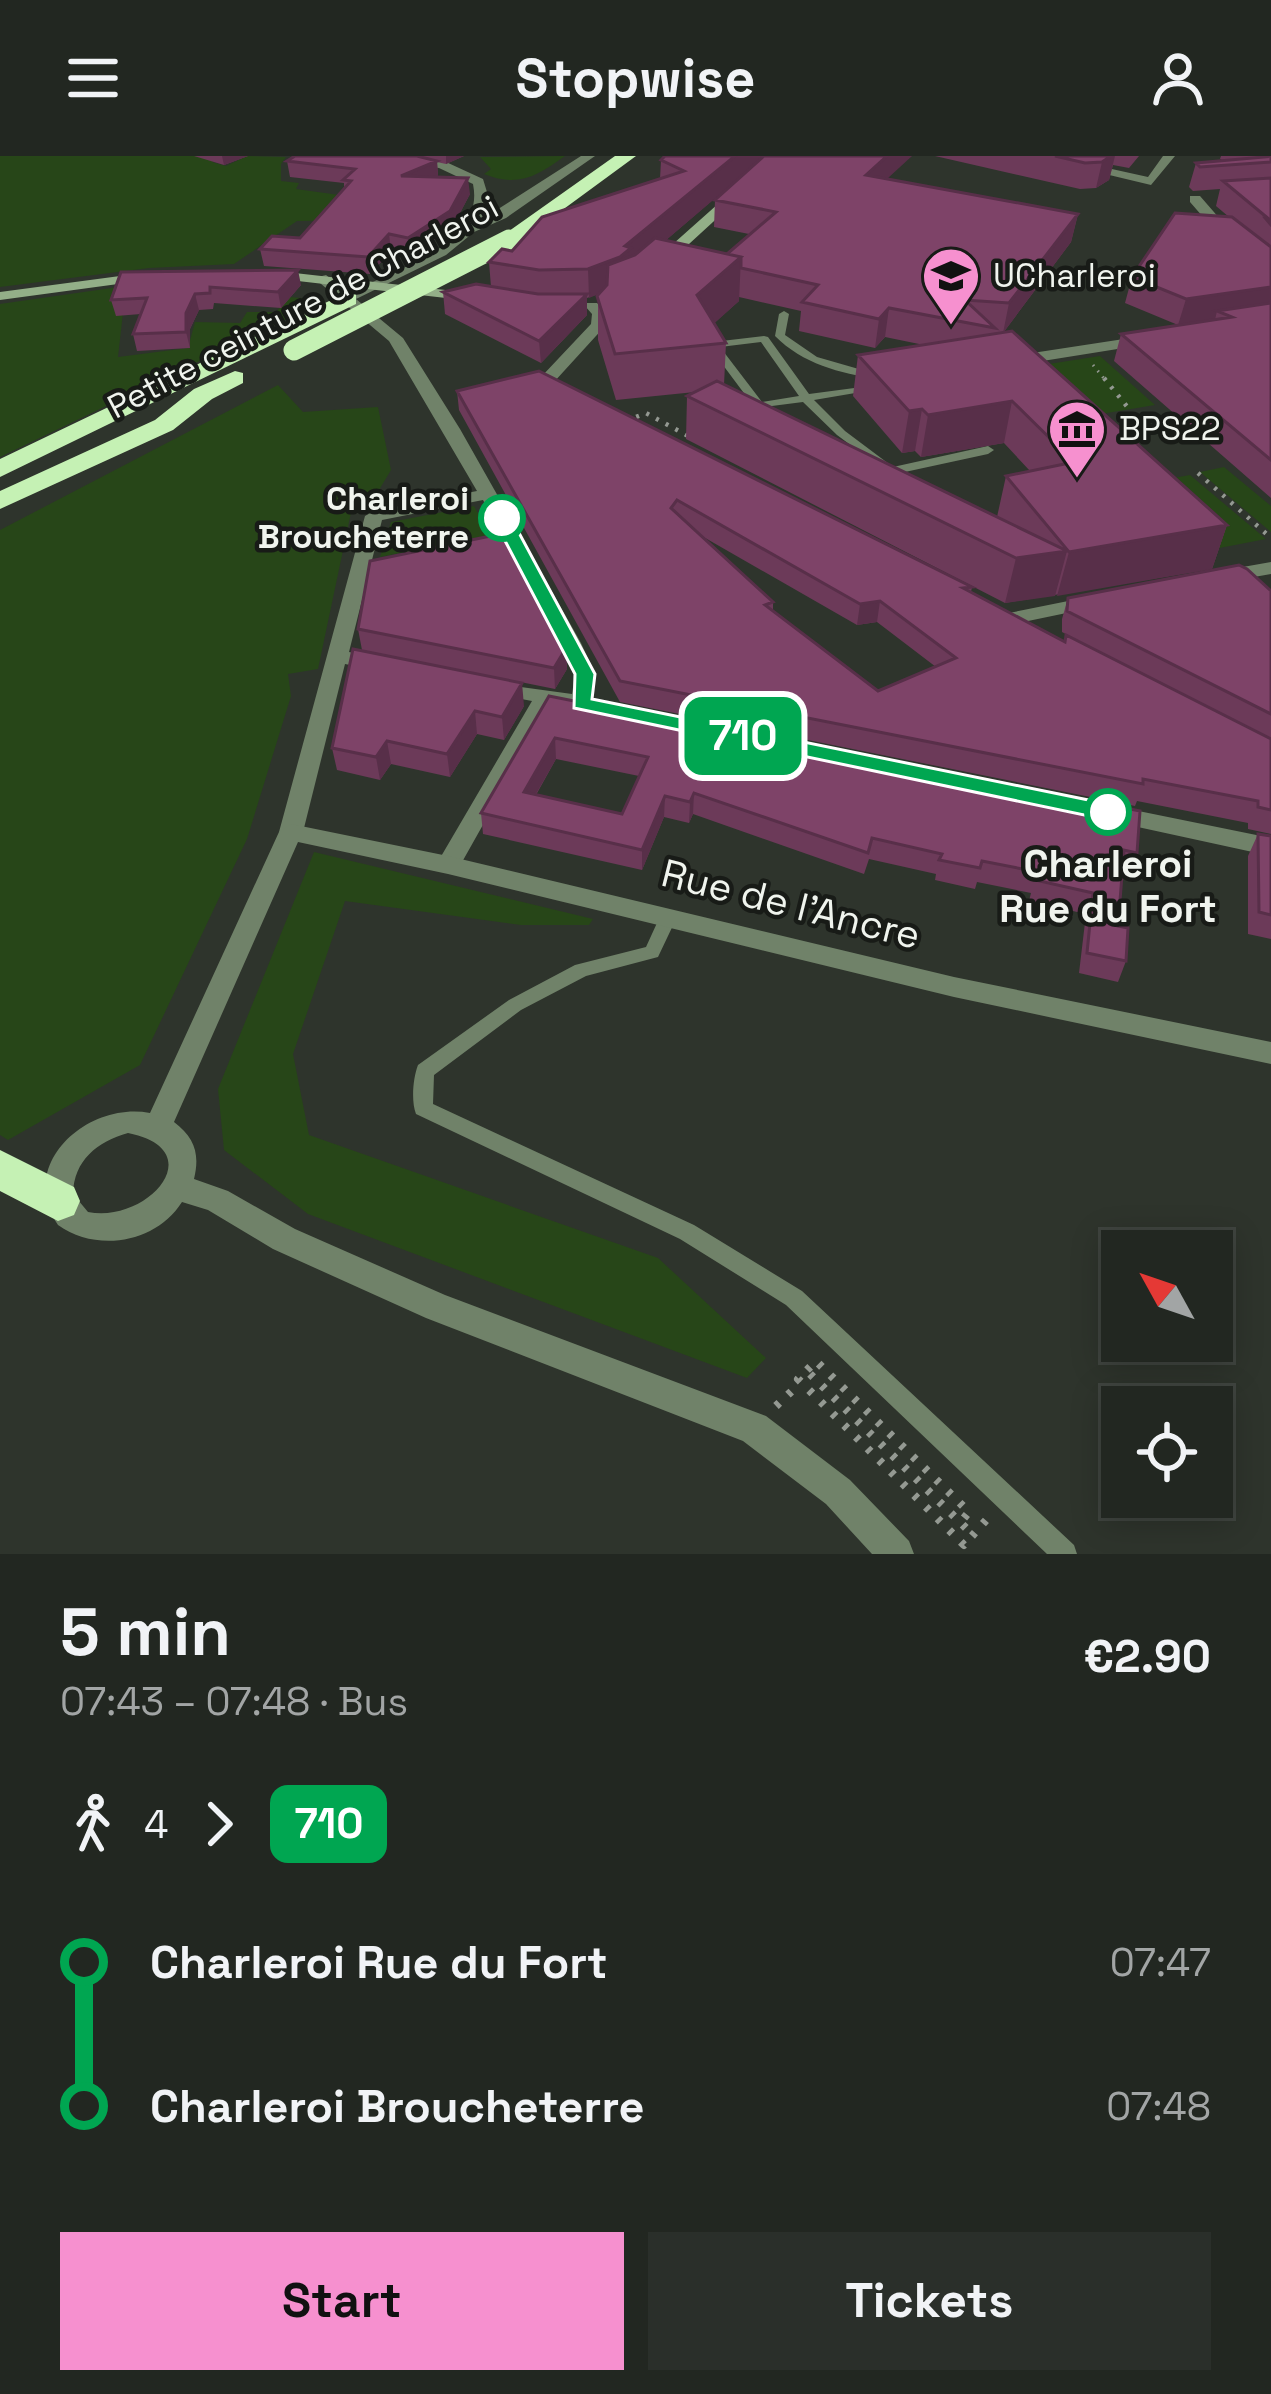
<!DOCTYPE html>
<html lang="en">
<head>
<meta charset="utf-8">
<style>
	body { margin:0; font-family:"Space Grotesk",sans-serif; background:#2a2f2a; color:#f1f3f6; height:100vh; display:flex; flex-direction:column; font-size:45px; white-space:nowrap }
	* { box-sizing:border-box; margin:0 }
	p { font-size:39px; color:#a2a5a5 }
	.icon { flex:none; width:66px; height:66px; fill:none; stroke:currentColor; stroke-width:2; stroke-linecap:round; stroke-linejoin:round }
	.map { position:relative; height:1398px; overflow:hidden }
	.sheet { display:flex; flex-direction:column; background:#222721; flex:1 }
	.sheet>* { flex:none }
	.badge { padding:0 24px; border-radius:18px; font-size:42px; line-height:78px }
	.needle { width:78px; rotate:310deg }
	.controls { position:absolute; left:1101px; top:1074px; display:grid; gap:24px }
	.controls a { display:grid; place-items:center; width:132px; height:132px; border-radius:0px; background:#222721; box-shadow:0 6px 30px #0003,0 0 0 3px #3f443f; font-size:60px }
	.map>.badge { position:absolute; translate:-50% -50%; box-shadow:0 0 0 6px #fff }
	.legs { display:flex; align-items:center; gap:18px; height:132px; padding:0 60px; font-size:39px }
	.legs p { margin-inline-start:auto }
	.headline { display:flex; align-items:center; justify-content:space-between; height:204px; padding:0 60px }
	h1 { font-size:66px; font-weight:700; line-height:90px }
	.cta { display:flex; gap:24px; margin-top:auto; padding:24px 60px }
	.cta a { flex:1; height:138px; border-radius:0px; background:#f690cf; color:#111; font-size:48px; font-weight:700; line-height:138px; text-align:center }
	.cta a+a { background:#2a2f2a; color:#f1f3f6 }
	ul { padding:0 60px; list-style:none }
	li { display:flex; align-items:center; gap:42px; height:144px; font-size:45px }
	li i { display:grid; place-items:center; width:18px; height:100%; margin:0 15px; background:currentColor }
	li i::after { content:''; width:30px; height:30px; margin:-15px; border:9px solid; border-radius:50%; background:#222721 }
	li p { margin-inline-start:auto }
	li:first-child i { background:linear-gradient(#0000 50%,currentColor 0) }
	li:last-child i { background:linear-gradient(currentColor 50%,#0000 0) }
	header { display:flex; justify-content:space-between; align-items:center; height:156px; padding:0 60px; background:#222721; font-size:54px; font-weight:700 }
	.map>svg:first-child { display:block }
</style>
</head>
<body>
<header><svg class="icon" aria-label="menu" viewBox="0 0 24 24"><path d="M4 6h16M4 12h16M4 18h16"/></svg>Stopwise<svg class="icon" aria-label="person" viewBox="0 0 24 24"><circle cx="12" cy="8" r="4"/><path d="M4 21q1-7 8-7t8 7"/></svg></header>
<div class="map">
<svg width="1271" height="1398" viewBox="0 0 1271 1398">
	<rect width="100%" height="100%" fill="#2e342c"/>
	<!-- green -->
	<path fill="#274618" d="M 0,0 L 220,0 L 212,6 L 226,10 L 247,0 L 286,1 L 281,8 L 281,25 L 299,27 L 296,33 L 404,48 L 391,64 L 297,65 L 234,108 L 149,112 L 0,131 Z
		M 565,0 C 537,20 518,32 484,18 L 491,13 L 480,1 Z
		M 126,130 L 118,201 L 188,192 L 195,166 L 240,167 L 247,156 L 276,156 L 289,141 L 313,143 L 314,150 L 0,301 L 0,148 Z
		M 1100,200 L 1155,249 L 1089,260 L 1036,210 Z
		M 278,229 L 303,256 L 378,251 L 391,314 L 373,344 L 353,347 L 318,513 L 288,518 L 291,540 L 247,683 L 140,909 L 8,984 L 0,979 L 0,374 Z
		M 1224,311 L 1271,350 L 1271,376 L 1200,316 Z
		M 1190,319 L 1266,383 L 1204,395 L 1134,329 Z
		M 474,350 L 490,379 L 380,401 L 391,366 Z
		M 314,696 L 593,763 L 589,769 L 521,769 L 345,745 L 293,898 L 309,979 L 658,1102 L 766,1202 L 747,1222 L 308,1058 L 224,994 L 218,933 Z"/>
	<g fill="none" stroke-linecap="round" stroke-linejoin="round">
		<!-- path-far2 -->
		<path stroke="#949992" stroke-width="3" stroke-dasharray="1.5 6" stroke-linecap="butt" d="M 1093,209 L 1106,225"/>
		<!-- path-far1 -->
		<path stroke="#949992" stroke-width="4.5" stroke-dasharray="3 8" stroke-linecap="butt" d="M 1104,222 L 1129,253
			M 626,265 L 646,257 L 688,280
			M 1198,317 L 1271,382"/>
		<!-- path -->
		<path stroke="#949992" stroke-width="8" stroke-dasharray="4.5 12" stroke-linecap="butt" d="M 810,1218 L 973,1379
			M 776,1250 L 795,1232
			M 964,1362 L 969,1356 L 816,1205 L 798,1223 L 964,1389 L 988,1362"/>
		<!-- service -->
		<path fill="#708269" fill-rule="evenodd" d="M 784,155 L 789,158 L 785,179 L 817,201 L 883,220 L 878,223 C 839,217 803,208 775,180 L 779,158 Z
			M 764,180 L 768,181 L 809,238 L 877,229 L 877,233 L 873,234 L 814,244 L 845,275 L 893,311 L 988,290 L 994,294 L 988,298 L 891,319 L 837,279 L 803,246 L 755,252 L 708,189 L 713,186 ZM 761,186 L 799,240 L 762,246 L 720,191 Z
			M 668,755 L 674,756 L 677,761 L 658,801 L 586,820 L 521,854 L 434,919 L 433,948 L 694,1069 L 802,1135 L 1074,1389 L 1077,1398 L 1047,1398 L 786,1149 L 680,1083 L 416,958 C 411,945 413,922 418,909 L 509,844 L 575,809 L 646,791 L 662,756 Z"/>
		<!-- minor -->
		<path fill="#708269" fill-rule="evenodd" d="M 581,0 L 595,0 L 506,62 L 474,76 L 446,99 L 356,143 L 403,182 L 460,273 L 581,487 L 595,518 L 592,547 L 581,554 L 551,548 L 457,715 L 439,715 L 436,709 L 532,545 L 485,536 L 481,531 L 485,526 L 572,538 L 575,518 L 483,344 L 382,364 L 349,496 L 388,504 L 391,509 L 381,515 L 345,508 L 303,676 L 291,684 L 283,682 L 279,676 L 365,360 L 374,355 L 477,335 L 389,185 L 314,122 L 326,119 L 350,138 C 391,112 486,92 473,28 L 439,12 L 405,8 L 405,2 L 446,6 L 483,23 L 490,46 L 484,62 Z
			M 1030,0 L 1053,0 L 1148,21 L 1163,0 L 1175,0 L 1151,29 Z
			M 1190,40 L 1200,40 L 1220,63 L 1271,107 L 1271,118 L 1210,69 L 1190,46 Z
			M 587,147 L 597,147 L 605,154 L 606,169 L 554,226 L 542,226 L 542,220 L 591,168 L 592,158 L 585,150 Z
			M 1150,179 L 1158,184 L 1155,187 L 1012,210 L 1004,205 L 1012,200 Z
			M 1271,406 L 1271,418 L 1220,427 L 1210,421 L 1220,415 Z
			M 1098,439 L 1108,445 L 1105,449 L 1009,469 L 999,463 L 1009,457 Z
			M 1109,649 L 1271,682 L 1271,700 L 1101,663 L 1097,657 L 1101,651 Z"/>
		<!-- tertiary -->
		<path fill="#708269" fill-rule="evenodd" d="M 291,668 L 448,700 L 954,821 L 1271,886 L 1271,908 L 954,841 L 448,718 L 298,686 L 174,966 C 195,982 200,998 194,1023 L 228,1035 L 295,1073 L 445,1139 L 766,1260 L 850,1324 L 909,1385 L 914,1398 L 872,1398 L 826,1348 L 743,1285 L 426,1162 L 273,1093 L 208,1054 L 182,1046 C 156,1087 97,1097 58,1069 C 16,1008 88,945 150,957 L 279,676 ZM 128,977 C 213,994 147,1068 88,1056 L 73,1038 C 74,1004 97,986 128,977 Z"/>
		<!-- secondary -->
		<path fill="#93af88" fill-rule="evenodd" d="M 772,0 L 785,0 L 665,110 L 655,110 L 655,104 Z
			M 268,114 L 472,137 L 479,141 L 472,145 L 263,121 L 261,118 Z
			M 150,116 L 157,120 L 155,123 L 0,144 L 0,136 Z"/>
		<!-- motorway -->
		<path fill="#c5f1b4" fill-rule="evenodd" d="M 615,0 L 636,0 L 516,88 L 502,88 L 502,80 Z
			M 348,136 L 356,138 L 356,148 L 0,321 L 0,303 Z
			M 235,215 L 243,217 L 243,227 L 212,243 L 173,274 L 0,353 L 0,335 L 155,264 L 194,233 Z
			M 0,994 L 74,1031 L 80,1045 L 74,1059 L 58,1065 L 0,1035 Z"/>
		<!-- motorway-bridge -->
		<path stroke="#c5f1b4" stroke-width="21" d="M 294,194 L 509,84"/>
	</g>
	<!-- wall -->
	<path fill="#6c3a59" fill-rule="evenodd" d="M 194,0 L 248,0 L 224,9 Z
		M 295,0 L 464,0 L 446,8 L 437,6 L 438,20 L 436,21 L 470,38 L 452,72 L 410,99 L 391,95 L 370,118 L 264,110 L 260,93 L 300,82 L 344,33 L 344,27 L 290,21 L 287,5 Z
		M 935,0 L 1139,0 L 1129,12 L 1113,9 L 1109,24 L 1096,32 L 1080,33 Z
		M 1221,0 L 1271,0 L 1271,342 L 1114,205 L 1121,178 L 1178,169 L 1125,147 L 1132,121 L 1229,61 L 1216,50 L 1220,33 L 1193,35 L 1189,31 L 1196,7 L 1224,5 L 1220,3 Z
		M 661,4 L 888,23 L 1078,58 L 1071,86 L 1003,177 L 1227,369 L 1212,413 L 1005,447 L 686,283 L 687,240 L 695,236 L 616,244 L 598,184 L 598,138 L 587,142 L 587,159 L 541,207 L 445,158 L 443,136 L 491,131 L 489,106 L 660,23 ZM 749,13 L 715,44 L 714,71 L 749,78 L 727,98 L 666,84 ZM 739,141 L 801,155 L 799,175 L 875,192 L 885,181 L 924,189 L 858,199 L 853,240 L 902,297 L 915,295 L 921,301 L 1004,287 L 1030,315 L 1006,320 L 997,361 L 724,229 L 726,187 L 714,167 L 739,145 Z
		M 121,116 L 301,129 L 281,152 L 214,147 L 213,153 L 199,154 L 190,173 L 190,192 L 137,195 L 133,178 L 141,158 L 116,160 L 111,144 Z
		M 457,235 L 972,431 L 971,436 L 1064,485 L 1066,479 L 1128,511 L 1062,476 L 1062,463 L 1068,442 L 1271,435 L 1271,678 L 1248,673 L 1248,667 L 1137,645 L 1135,650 L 620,546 L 459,254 ZM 700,379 L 857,469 L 877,466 L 936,511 L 878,535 L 773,454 L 773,446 Z
		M 358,473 L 566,492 L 567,513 L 555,533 L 362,494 Z
		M 353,493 L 524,550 L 504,584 L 477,578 L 450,621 L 391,608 L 380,624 L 337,614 L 332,592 Z
		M 549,540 L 632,557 L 632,552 L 1137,697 L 1129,717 L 1122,716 L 1118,770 L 1126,805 L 1118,826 L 1079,817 L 1086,758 L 1029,745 L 1031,737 L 977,726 L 975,733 L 935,724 L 936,718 L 869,703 L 864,718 L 693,658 L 689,667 L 664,661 L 642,714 L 483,678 L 481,657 ZM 556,603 L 639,620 L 622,658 L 536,639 Z
		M 1258,678 L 1271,680 L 1271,783 L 1248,778 L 1248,700 Z"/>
	<!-- shaded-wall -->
	<path fill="#582f49" d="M 222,0 L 248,0 L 224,9 Z
		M 446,0 L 464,0 L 446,8 Z
		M 735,0 L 765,0 L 631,114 L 621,129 L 589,142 L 588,113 L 625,90 Z
		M 887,0 L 912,0 L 863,45 L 866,19 Z
		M 1111,0 L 1115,0 L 1109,24 L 1096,32 L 1102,6 Z
		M 437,5 L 438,20 L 403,37 L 401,20 Z
		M 468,22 L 470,38 L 452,72 L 410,99 L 408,82 Z
		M 1078,58 L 1071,86 L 1003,177 L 1009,147 Z
		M 389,78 L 391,95 L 370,118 L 368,101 Z
		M 741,101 L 739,145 L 696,184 L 697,139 Z
		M 298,114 L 301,129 L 281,152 L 278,136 Z
		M 1271,131 L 1271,156 L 1217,155 L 1215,164 L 1178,169 L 1186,143 Z
		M 195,138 L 199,154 L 190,173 L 190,192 L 186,176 L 186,157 Z
		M 587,138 L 587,159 L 541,207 L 539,185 Z
		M 889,152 L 885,181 L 875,192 L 879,163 Z
		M 1012,245 L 1004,287 L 921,301 L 928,259 Z
		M 922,253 L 915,295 L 902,297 L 909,255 Z
		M 1227,369 L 1212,413 L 1057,440 L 1069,396 Z
		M 1067,395 L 1055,440 L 1005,447 L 1016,402 Z
		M 880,445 L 877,466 L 857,469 L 860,448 Z
		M 566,492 L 567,513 L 555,533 L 554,512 Z
		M 522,527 L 524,550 L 504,584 L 502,561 Z
		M 475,555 L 477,578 L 450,621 L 447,598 Z
		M 555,582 L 556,603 L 525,657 L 524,636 Z
		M 387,585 L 391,608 L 380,624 L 376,601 Z
		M 694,637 L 693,658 L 689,667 L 690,646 Z
		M 665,640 L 664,661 L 642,714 L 642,694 Z"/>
	<!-- building -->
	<path fill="#7e4368" stroke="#582f49" stroke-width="3" fill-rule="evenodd" d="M 295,0 L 417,0 L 437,5 L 401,20 L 468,22 L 450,55 L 408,82 L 389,78 L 368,101 L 260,93 L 272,80 L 300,82 L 351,25 L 343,24 L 355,13 L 287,5 Z
		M 665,0 L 735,0 L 625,90 L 631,92 L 620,101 L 588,113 L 539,114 L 489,106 L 502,93 L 512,95 L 542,61 L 684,15 L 661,4 Z
		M 764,0 L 887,0 L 866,19 L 1078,58 L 1009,147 L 965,144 L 995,172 L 889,152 L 879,163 L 802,146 L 818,129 L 741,112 L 741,101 L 727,98 L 776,56 L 715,44 Z
		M 1055,0 L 1111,0 L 1102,6 L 1085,7 Z
		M 1262,0 L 1271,0 L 1271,6 L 1200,11 L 1196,7 L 1264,1 Z
		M 1271,22 L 1271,69 L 1266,63 L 1270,64 L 1223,25 Z
		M 1175,57 L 1232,61 L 1271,91 L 1271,131 L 1186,143 L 1132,121 Z
		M 655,82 L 741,101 L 697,139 L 726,187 L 615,198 L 597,140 L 607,129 L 608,109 L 635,99 Z
		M 298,114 L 278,136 L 210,131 L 210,137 L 195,138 L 186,157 L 186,176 L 133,178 L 147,142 L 111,144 L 121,116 Z
		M 476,128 L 538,138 L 587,138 L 539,185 L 443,136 Z
		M 1271,147 L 1271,304 L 1121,178 L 1232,161 L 1217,155 Z
		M 1012,175 L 1227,369 L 1069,396 L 1006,320 L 1074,306 L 1012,245 L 928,259 L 922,253 L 909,255 L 858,199 Z
		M 539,215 L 972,431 L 963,432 L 1065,486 L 1066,479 L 1271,583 L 1271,654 L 1258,651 L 1258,645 L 1143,623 L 1143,628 L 620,525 L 457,235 ZM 677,344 L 860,448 L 880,445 L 956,502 L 878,535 L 765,449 L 773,446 L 671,352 Z
		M 717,225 L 1067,395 L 1016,402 L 687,240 Z
		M 505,377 L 566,492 L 554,512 L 358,473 L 370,405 Z
		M 1239,409 L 1247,413 L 1271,435 L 1271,558 L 1067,455 L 1068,442 Z
		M 353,493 L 522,527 L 502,561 L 475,555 L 447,598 L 387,585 L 376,601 L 332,592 Z
		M 549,540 L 634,557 L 632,552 L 1140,655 L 1137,697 L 1124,694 L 1118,770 L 1128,772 L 1126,805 L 1087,797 L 1093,737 L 1035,724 L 1038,716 L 982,705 L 980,712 L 939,704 L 942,698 L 872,682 L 868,697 L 694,637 L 690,646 L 665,640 L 642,694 L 481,657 ZM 555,582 L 648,601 L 622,658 L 524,636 Z
		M 1258,678 L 1271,680 L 1271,759 L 1259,756 Z"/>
	<!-- line-1 -->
	<path fill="#00a651" stroke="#fff" stroke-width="3" d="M 495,358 L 511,362 L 595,518 L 592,543 L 1108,648 L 1119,656 L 1108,664 L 574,552 L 575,518 L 493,362 Z"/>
	<!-- icons -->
	<defs>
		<symbol id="university-pin" viewBox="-11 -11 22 30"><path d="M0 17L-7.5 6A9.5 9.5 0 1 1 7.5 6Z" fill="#f690cf" stroke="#181b17"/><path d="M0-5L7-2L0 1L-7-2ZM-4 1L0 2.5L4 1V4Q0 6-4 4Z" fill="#111"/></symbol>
		<symbol id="museum-pin" viewBox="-11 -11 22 30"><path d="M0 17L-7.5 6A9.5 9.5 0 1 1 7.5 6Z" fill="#f690cf" stroke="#181b17"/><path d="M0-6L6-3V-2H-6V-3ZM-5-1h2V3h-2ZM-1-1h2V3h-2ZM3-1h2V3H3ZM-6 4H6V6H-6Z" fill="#111"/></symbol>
	</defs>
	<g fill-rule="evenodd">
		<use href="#university-pin" x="918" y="87" width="66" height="90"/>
		<use href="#museum-pin" x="1044" y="240" width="66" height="90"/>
	</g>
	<!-- markers -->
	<g fill="#fff" stroke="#00a651" stroke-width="6">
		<circle cx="502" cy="362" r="21"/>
		<circle cx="1108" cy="656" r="21"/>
	</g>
	<g text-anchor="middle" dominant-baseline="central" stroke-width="9" stroke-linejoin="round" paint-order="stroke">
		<!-- far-poi labels -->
		<g font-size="33" fill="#f0f4ee" stroke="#181b17" text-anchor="start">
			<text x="993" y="120">UCharleroi</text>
			<text x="1119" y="273">BPS22</text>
		</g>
		<!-- far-street labels -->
		<g font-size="33" fill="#f0f4ee" stroke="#181b17">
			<text transform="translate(303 151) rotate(-28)">Petite ceinture de Charleroi</text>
		</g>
		<!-- far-stop labels -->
		<g font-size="33" font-weight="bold" fill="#f0f4ee" stroke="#181b17" text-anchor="end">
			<text x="469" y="343">Charleroi<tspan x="469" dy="38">Broucheterre</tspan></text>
		</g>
		<!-- stop labels -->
		<g font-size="39" font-weight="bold" fill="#f0f4ee" stroke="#181b17">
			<text x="1108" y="707">Charleroi<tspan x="1108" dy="45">Rue du Fort</tspan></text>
		</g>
		<!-- street labels -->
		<g font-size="39" fill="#f0f4ee" stroke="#181b17">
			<text transform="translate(791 748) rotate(14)">Rue de l'Ancre</text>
		</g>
	</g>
</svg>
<div class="controls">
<a><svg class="needle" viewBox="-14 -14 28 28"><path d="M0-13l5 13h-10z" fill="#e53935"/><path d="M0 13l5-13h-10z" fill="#a2a5a5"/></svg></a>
<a><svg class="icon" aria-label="locate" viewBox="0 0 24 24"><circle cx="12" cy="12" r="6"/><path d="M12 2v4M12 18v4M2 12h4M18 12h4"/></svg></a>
</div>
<b class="badge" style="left:743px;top:580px;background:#00a651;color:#fff">710</b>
</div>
<section class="sheet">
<div class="headline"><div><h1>5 min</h1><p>07:43 – 07:48 · Bus</p></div><b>€2.90</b></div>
<div class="legs"><svg class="icon" aria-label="walk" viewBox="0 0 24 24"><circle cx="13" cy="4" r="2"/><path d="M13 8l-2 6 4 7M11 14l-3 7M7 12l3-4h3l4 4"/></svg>4<svg class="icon" aria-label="forward" viewBox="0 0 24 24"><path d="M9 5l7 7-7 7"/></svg><b class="badge" style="background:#00a651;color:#fff">710</b></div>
<ul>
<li><i style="color:#00a651"></i><b>Charleroi Rue du Fort</b><p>07:47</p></li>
<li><i style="color:#00a651"></i><b>Charleroi Broucheterre</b><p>07:48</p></li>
</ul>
<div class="cta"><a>Start</a><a>Tickets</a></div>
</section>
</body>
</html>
